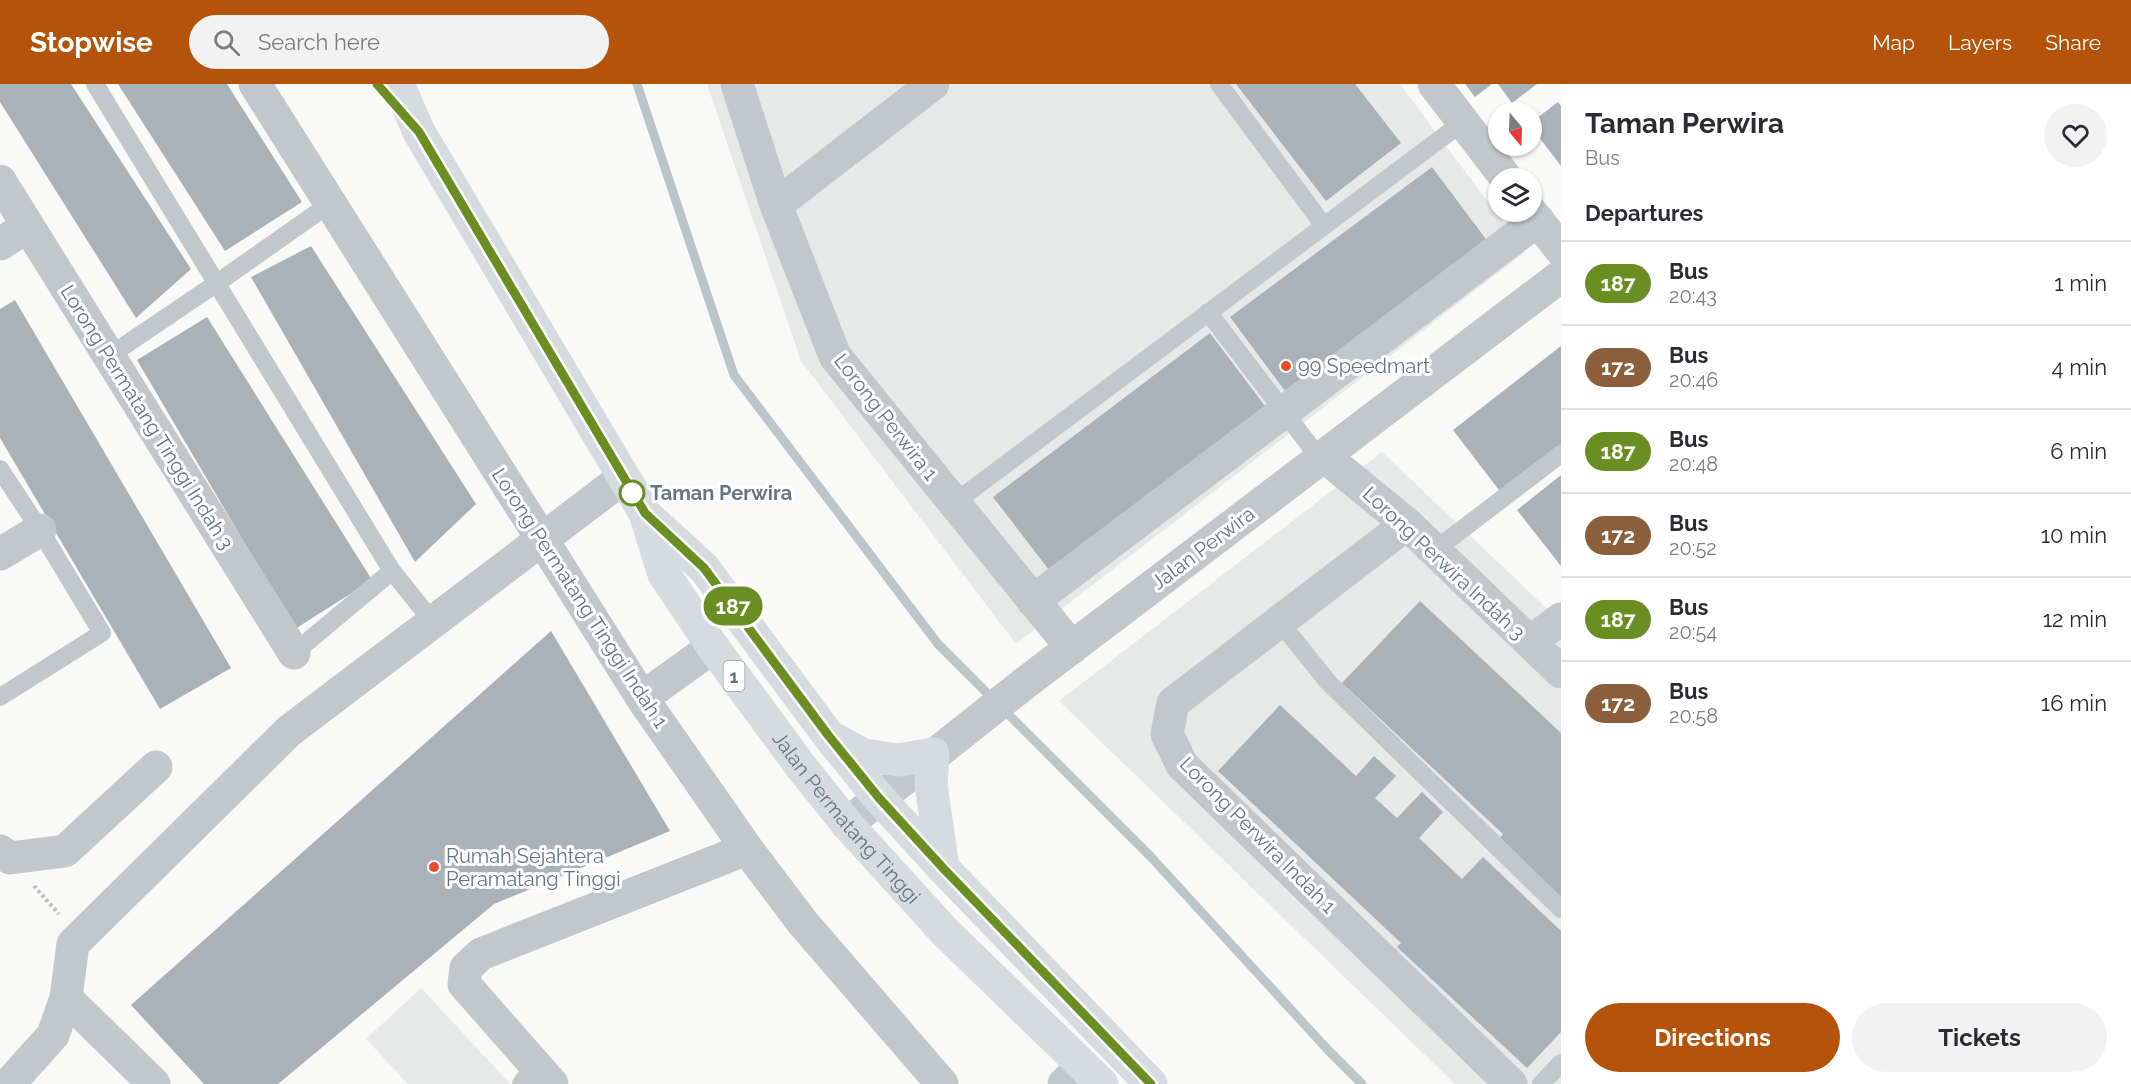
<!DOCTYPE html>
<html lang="en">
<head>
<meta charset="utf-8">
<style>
	body { margin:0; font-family:Raleway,sans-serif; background:#f2f2f3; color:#2b2b33; height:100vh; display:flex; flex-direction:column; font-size:22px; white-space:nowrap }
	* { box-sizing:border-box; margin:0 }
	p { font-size:20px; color:#7c7c81 }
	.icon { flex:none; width:33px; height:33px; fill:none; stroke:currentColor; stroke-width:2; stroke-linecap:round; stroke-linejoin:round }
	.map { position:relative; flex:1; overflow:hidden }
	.sheet { display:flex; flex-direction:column; background:#fff; width:570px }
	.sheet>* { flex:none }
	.badge { padding:0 12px; border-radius:20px; font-size:21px; line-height:39px }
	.needle { width:39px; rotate:161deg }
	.buttons { position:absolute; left:1488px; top:18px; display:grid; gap:12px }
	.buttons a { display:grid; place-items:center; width:54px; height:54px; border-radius:50%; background:#fff; box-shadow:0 2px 4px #0004; font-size:30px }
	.map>.badge { position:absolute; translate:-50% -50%; box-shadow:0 0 0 3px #fff }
	h2 { padding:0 24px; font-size:22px; line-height:54px }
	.round { display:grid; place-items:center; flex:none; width:63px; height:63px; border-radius:32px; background:#f2f2f3 }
	.overview { display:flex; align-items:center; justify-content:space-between; height:102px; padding:0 24px }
	h1 { font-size:28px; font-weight:700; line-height:45px }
	.button { display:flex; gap:12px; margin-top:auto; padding:12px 24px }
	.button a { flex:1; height:69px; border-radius:36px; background:#b45309; color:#fff; font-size:24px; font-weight:700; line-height:69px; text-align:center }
	.button a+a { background:#f2f2f3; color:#2b2b33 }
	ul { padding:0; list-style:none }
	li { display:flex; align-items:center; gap:18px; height:84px; padding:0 24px; border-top:2px solid #e1e1e2 }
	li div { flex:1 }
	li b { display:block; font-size:22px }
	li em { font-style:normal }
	li .badge { min-width:66px; font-weight:700; text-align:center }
	header { display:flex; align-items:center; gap:36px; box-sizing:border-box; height:84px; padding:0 30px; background:#b45309; color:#fff }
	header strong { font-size:28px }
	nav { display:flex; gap:33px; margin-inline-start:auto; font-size:21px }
	.search { width:420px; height:54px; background:#f2f2f3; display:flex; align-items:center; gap:15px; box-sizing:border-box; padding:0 21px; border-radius:33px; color:#7c7c81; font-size:22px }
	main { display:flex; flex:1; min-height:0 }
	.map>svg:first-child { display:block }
</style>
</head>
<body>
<header>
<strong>Stopwise</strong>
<div class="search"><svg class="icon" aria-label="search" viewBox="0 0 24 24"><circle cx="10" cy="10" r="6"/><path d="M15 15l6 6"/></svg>Search here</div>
<nav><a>Map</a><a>Layers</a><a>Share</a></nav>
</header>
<main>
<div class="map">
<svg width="1561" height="1000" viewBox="0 0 1561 1000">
	<rect width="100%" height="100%" fill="#f9f9f7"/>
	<!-- built -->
	<path fill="#e7e8e8" d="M 707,0 L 1400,0 L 1525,168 L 1016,560 L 801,277 Z
		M 1382,368 L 1561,538 L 1561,1000 L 1455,1000 L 1059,617 Z
		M 421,904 L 510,1000 L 408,1000 L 366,955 Z"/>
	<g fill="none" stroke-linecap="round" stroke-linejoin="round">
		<!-- stream -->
		<path stroke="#bac6ca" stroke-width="9" d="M 637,0 L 734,291 L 938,560 L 1151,773 L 1328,966 L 1362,1000"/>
	</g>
	<!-- building -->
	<path fill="#a9b2b9" d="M 0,0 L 71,0 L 191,185 L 136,234 L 0,18 Z
		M 118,0 L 227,0 L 302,118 L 225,167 Z
		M 1236,0 L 1355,0 L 1401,59 L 1326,117 Z
		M 1465,0 L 1492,0 L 1475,13 Z
		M 1498,0 L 1537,0 L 1512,19 Z
		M 1558,18 L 1561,22 L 1561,82 L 1532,44 L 1532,38 Z
		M 1432,83 L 1488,158 L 1285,307 L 1230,233 Z
		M 311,162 L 476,420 L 415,478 L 251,193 Z
		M 15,216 L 231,584 L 160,625 L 0,354 L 0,225 Z
		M 207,233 L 372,496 L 295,545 L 137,276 Z
		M 1210,249 L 1265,322 L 1049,486 L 993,413 Z
		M 1561,262 L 1561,365 L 1502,410 L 1453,346 Z
		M 1561,391 L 1561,482 L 1517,426 Z
		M 1420,517 L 1561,649 L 1561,818 L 1499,755 L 1503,750 L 1342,599 Z
		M 551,547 L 670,747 L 494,820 L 278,1000 L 204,1000 L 131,921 Z
		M 1280,621 L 1356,692 L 1374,672 L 1396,692 L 1375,714 L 1397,734 L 1422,708 L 1443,728 L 1419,754 L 1462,795 L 1483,773 L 1561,847 L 1561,948 L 1527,984 L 1397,863 L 1401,859 L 1218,687 Z"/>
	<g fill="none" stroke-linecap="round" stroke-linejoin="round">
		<!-- path -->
		<path stroke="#babec1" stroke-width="4" stroke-dasharray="3 3" stroke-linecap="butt" d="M 34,802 L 59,830"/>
		<!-- service -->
		<path stroke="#c2c7cb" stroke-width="18" d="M 95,0 L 392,487 L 433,538
			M 1219,0 L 1324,142
			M 1208,228 L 1320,375
			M 109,272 L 217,199 L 331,119
			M 0,385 L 40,446 L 102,549 L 0,613
			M 954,419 L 1463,38
			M 1435,466 L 1561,370
			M 1279,537 L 1328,598 L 1561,825
			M 294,569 L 392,487
			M 521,1000 L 535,980
			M 1541,1000 L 1561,979"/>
		<!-- minor -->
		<path stroke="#c2c7cb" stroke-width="33" d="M 255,0 L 642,614 L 747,765 L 803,839 L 942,1000
			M 737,0 L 776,121 L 835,272 L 1072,564
			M 1434,0 L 1506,94
			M 0,97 L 294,569
			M 776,121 L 933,0
			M 1531,128 L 1561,166
			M 0,160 L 28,142
			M 1324,372 L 1407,440 L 1561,588
			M 1407,440 L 1173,619 L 1167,650 L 1182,681 L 1511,1000
			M 0,470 L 40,446
			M 1033,517 L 1538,136
			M 1530,558 L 1561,535
			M 642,614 L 713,563
			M 847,740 L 1025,599 L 1561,192
			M 0,767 L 10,774 L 65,767 L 156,683
			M 66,914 L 154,1000
			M 9,1000 L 53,951 L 66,914 L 73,860 L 289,647 L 623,394
			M 552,1000 L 464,900 L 466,884 L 481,870 L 747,765
			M 1064,1000 L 1083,982"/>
		<!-- trunk -->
		<g stroke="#d6dbdf" stroke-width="33">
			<path id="s1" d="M 398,0 L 419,48 L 645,429 L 664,490 L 713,563 L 802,684 L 847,740 L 945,848 L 1102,1000"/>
			<path d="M 646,431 L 704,484 L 828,651 L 879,714 L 943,784 L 1151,1000"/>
			<path d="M 834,655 L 864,671 L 899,676 L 933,670 L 931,700 L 943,784"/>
		</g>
	</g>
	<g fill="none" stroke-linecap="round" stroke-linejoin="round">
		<defs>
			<path id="line" d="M 377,0 L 419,48 L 645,429 L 704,484 L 828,651 L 879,714 L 943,784 L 1151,1000"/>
		</defs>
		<!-- line casing -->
		<use href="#line" stroke="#fff" stroke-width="14"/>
		<!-- line -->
		<use href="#line" stroke="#6b8e23" stroke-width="9"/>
	</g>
	<!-- markers -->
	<g fill="#ea4c26" stroke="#fff" stroke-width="2">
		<circle cx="1286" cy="282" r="6"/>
		<circle cx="434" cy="783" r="6"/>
	</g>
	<circle fill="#fff" stroke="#6b8e23" stroke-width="3" cx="632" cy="409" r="12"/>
	<g text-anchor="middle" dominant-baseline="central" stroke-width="6" stroke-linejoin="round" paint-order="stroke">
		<!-- shield labels -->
		<rect fill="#fff" stroke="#929fa8" stroke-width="1.5" x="723.5" y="577" width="21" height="30" rx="4.5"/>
		<g font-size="18" font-weight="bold" fill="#637683">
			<text x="734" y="592">1</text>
		</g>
		<!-- poi labels -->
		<g font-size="20" fill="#637683" stroke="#fff" text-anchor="start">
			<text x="1298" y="282">99 Speedmart</text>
			<text x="446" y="772">Rumah Sejahtera<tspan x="446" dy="23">Peramatang Tinggi</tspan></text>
		</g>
		<!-- street labels -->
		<g font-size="20" fill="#637683" stroke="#fff">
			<text transform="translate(147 333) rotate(58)">Lorong Permatang Tinggi Indah 3</text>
			<text transform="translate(886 333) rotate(52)">Lorong Perwira 1</text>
			<text transform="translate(1203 464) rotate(-37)">Jalan Perwira</text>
			<text transform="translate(1444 479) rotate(43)">Lorong Perwira Indah 3</text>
			<text transform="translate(580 514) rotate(57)">Lorong Permatang Tinggi Indah 1</text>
			<text stroke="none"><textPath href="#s1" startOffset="864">Jalan Permatang Tinggi</textPath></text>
			<text transform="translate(1258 751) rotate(45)">Lorong Perwira Indah 1</text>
		</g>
		<!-- stop labels -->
		<g font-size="20" font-weight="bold" fill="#637683" stroke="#fff" text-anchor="start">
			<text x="650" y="409">Taman Perwira</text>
		</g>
	</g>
</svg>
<div class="buttons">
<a><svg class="needle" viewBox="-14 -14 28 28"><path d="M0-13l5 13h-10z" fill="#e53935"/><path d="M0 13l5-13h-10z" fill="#7c7c81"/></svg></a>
<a><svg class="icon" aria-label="layers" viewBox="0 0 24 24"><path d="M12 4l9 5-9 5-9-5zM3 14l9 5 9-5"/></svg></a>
</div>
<b class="badge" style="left:733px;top:522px;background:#6b8e23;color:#fff">187</b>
</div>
<section class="sheet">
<div class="overview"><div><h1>Taman Perwira</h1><p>Bus</p></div><a class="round"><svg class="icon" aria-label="heart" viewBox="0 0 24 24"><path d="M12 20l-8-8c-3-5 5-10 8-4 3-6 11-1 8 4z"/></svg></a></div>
<h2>Departures</h2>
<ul>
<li><span class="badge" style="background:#6b8e23;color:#fff">187</span><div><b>Bus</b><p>20:43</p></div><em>1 min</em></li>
<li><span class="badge" style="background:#8b5e3c;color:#fff">172</span><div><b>Bus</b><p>20:46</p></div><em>4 min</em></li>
<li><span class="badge" style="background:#6b8e23;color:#fff">187</span><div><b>Bus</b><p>20:48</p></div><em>6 min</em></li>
<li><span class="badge" style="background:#8b5e3c;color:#fff">172</span><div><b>Bus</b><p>20:52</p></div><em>10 min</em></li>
<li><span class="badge" style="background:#6b8e23;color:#fff">187</span><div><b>Bus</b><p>20:54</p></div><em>12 min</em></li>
<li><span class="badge" style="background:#8b5e3c;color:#fff">172</span><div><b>Bus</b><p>20:58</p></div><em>16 min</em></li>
</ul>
<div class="button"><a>Directions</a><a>Tickets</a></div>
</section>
</main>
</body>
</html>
